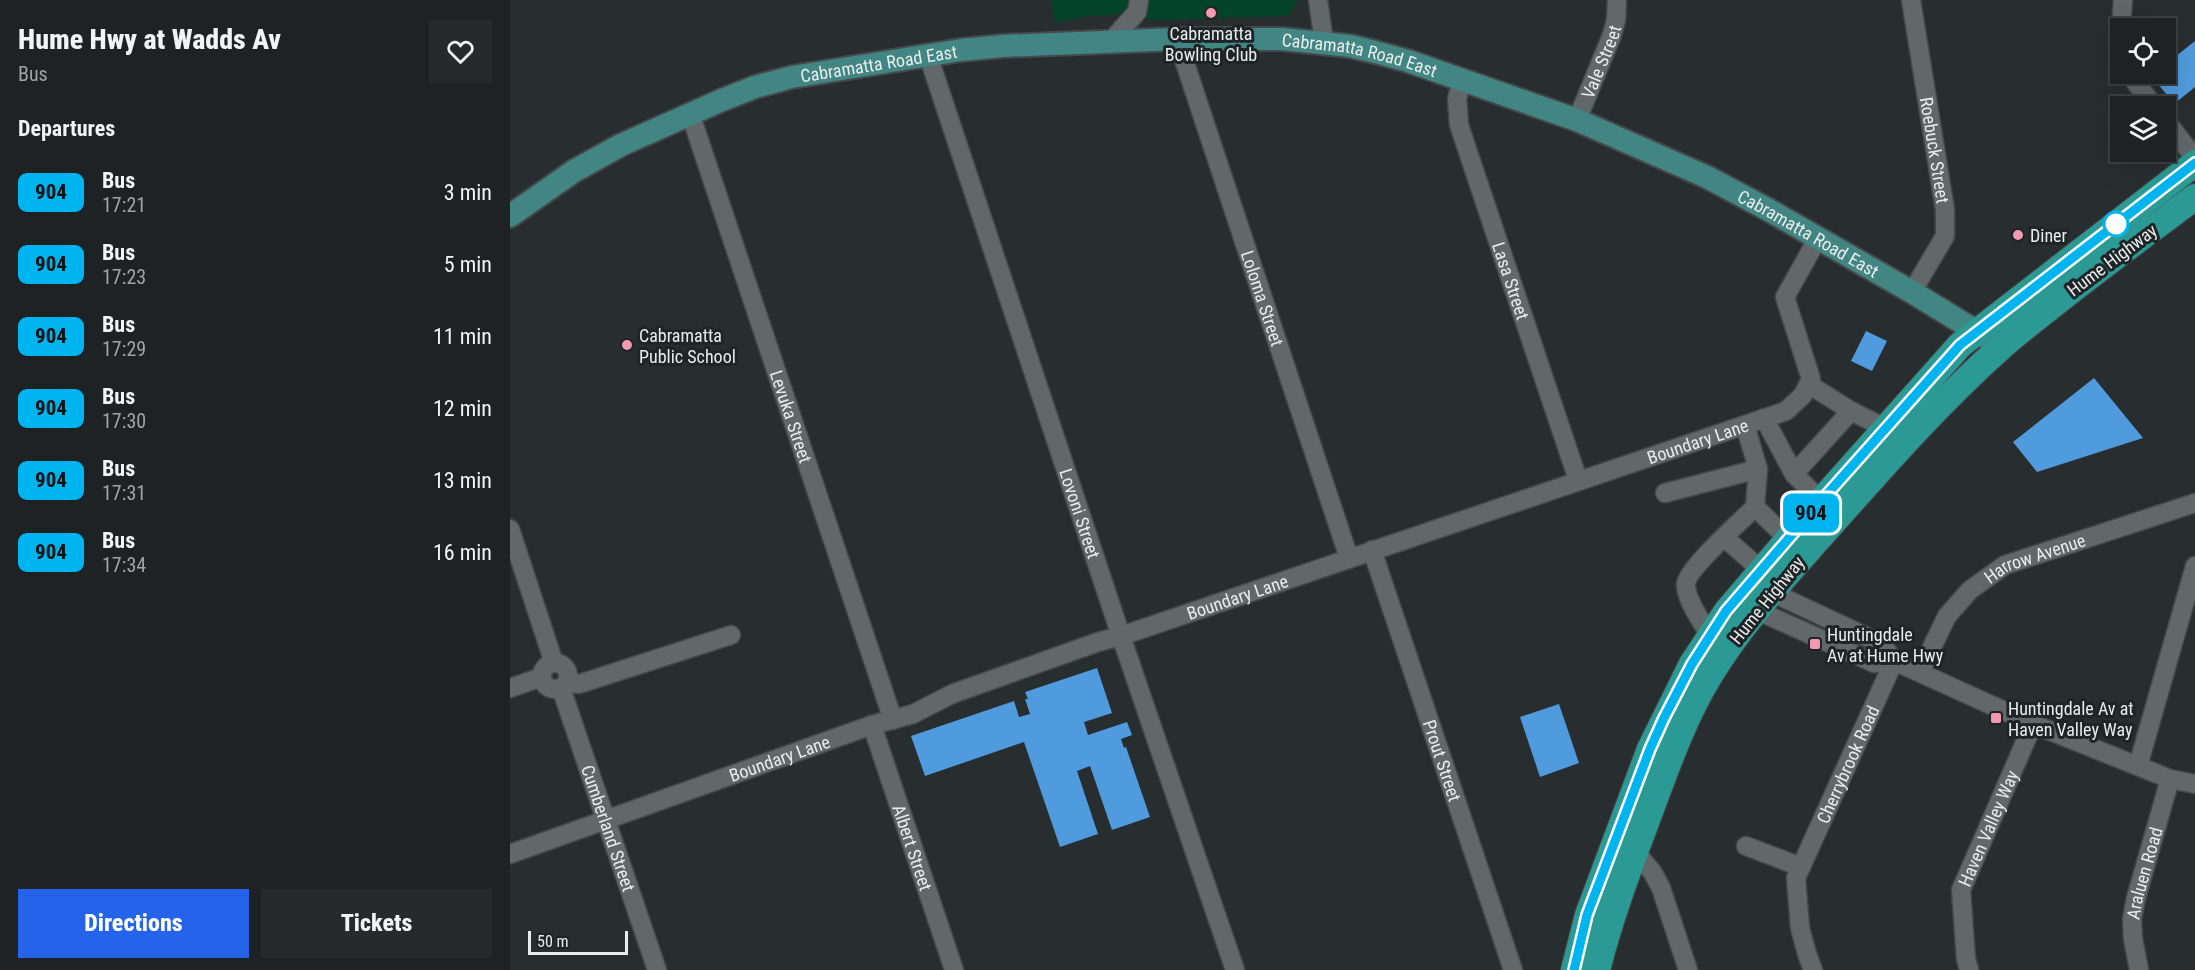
<!DOCTYPE html>
<html lang="en">
<head>
<meta charset="utf-8">
<style>
	body { margin:0; font-family:"Roboto Condensed",sans-serif; background:#262a2c; color:#f1f3f6; height:100vh; display:flex; flex-direction:column; font-size:22px; white-space:nowrap }
	* { box-sizing:border-box; margin:0 }
	p { font-size:20px; color:#a1a4a6 }
	.icon { flex:none; width:33px; height:33px; fill:none; stroke:currentColor; stroke-width:2; stroke-linecap:round; stroke-linejoin:round }
	.map { position:relative; flex:1; overflow:hidden }
	.side { display:flex; flex-direction:column; background:#1e2224; width:510px }
	.side>* { flex:none }
	.badge { padding:0 12px; border-radius:9px; font-size:21px; line-height:39px }
	.controls { position:absolute; left:1600px; top:18px; display:grid; gap:12px }
	.controls a { display:grid; place-items:center; width:66px; height:66px; border-radius:0px; background:#1e2224; box-shadow:0 6px 24px #0002,0 0 0 2px #3c3f41; font-size:30px }
	.scale { position:absolute; left:18px; bottom:15px; width:100px; box-sizing:border-box; padding-left:6px; border:3px solid #e9eced; border-top:0; font-size:16px; line-height:21px; white-space:nowrap; color:#e9eced; -webkit-text-stroke:4px #1f2426; paint-order:stroke }
	.map>.badge { position:absolute; translate:-50% -50%; box-shadow:0 0 0 3px #fff }
	h2 { padding:0 18px; font-size:22px; line-height:54px }
	.round { display:grid; place-items:center; flex:none; width:63px; height:63px; border-radius:0px; background:#262a2c }
	.headline { display:flex; align-items:center; justify-content:space-between; height:102px; padding:0 18px }
	h1 { font-size:28px; font-weight:800; line-height:45px }
	.action { display:flex; gap:12px; margin-top:auto; padding:12px 18px }
	.action a { flex:1; height:69px; border-radius:0px; background:#2563eb; color:#fff; font-size:24px; font-weight:800; line-height:69px; text-align:center }
	.action a+a { background:#262a2c; color:#f1f3f6 }
	ul { padding:0; list-style:none }
	li { display:flex; align-items:center; gap:18px; height:72px; padding:0 18px }
	li div { flex:1 }
	li b { display:block; font-size:22px }
	li em { font-style:normal }
	li .badge { min-width:66px; font-weight:700; text-align:center }
	main { display:flex; flex:1; min-height:0 }
	.map>svg:first-child { display:block }
</style>
</head>
<body>
<main>
<section class="side">
<div class="headline"><div><h1>Hume Hwy at Wadds Av</h1><p>Bus</p></div><a class="round"><svg class="icon" aria-label="heart" viewBox="0 0 24 24"><path d="M12 20l-8-8c-3-5 5-10 8-4 3-6 11-1 8 4z"/></svg></a></div>
<h2>Departures</h2>
<ul>
<li><span class="badge" style="background:#00b5ef;color:#111">904</span><div><b>Bus</b><p>17:21</p></div><em>3 min</em></li>
<li><span class="badge" style="background:#00b5ef;color:#111">904</span><div><b>Bus</b><p>17:23</p></div><em>5 min</em></li>
<li><span class="badge" style="background:#00b5ef;color:#111">904</span><div><b>Bus</b><p>17:29</p></div><em>11 min</em></li>
<li><span class="badge" style="background:#00b5ef;color:#111">904</span><div><b>Bus</b><p>17:30</p></div><em>12 min</em></li>
<li><span class="badge" style="background:#00b5ef;color:#111">904</span><div><b>Bus</b><p>17:31</p></div><em>13 min</em></li>
<li><span class="badge" style="background:#00b5ef;color:#111">904</span><div><b>Bus</b><p>17:34</p></div><em>16 min</em></li>
</ul>
<div class="action"><a>Directions</a><a>Tickets</a></div>
</section>
<div class="map">
<svg width="1685" height="970" viewBox="0 0 1685 970">
	<rect width="100%" height="100%" fill="#282e30"/>
	<!-- green -->
	<path fill="#04432a" d="M 541,0 L 787,0 L 787,2 L 777,16 L 652,20 L 633,19 L 620,12 L 615,12 L 603,15 L 579,16 L 545,23 Z"/>
	<!-- building -->
	<path fill="#4f9bdd" d="M 1685,41 L 1685,87 L 1664,104 L 1641,75 L 1656,74 L 1656,64 Z
		M 1356,331 L 1377,341 L 1362,371 L 1341,361 Z
		M 1584,378 L 1633,438 L 1527,472 L 1503,442 Z
		M 587,668 L 602,713 L 574,722 L 578,735 L 617,722 L 622,735 L 611,739 L 614,748 L 616,747 L 640,817 L 602,830 L 580,766 L 567,771 L 588,834 L 550,847 L 514,742 L 415,776 L 401,736 L 504,701 L 509,717 L 520,714 L 515,699 L 518,699 L 515,692 Z
		M 1049,704 L 1069,763 L 1030,777 L 1010,717 Z"/>
	<g fill="none" stroke-linecap="round" stroke-linejoin="round">
		<defs>
			<g id="minor">
				<path d="M 808,0 L 814,42"/>
				<path id="s1" d="M 1401,0 L 1435,210 L 1435,236 L 1402,292"/>
				<path id="s2" d="M 667,39 L 839,558"/>
				<path d="M 601,41 L 627,12 L 629,0"/>
				<path id="s3" d="M 418,55 L 611,636 L 725,970"/>
				<path d="M 1611,62 L 1609,56 L 1613,0"/>
				<path d="M 1619,74 L 1644,106"/>
				<path id="s4" d="M 952,80 L 947,99 L 949,125 L 1068,480"/>
				<path id="s5" d="M 180,113 L 383,720"/>
				<path id="s6" d="M 1067,120 L 1102,35 L 1106,20 L 1107,0"/>
				<path d="M 1656,121 L 1685,158"/>
				<path d="M 1300,385 L 1341,411 L 1375,428"/>
				<path d="M 1254,418 L 1284,474 L 1311,501"/>
				<path d="M 1284,474 L 1341,411"/>
				<path d="M 1155,493 L 1248,469"/>
				<path d="M 1245,507 L 1278,539"/>
				<path d="M 0,529 L 44,663"/>
				<path d="M 1215,538 L 1251,570"/>
				<path id="s7" d="M 862,550 L 1003,970"/>
				<path d="M 1261,592 L 1372,644 L 1384,661"/>
				<path d="M 1246,610 L 1364,663 L 1384,661 L 1523,724 L 1660,779 L 1685,784"/>
				<path d="M 1200,635 C 1192,623 1175,598 1176,584 C 1177,569 1232,520 1245,507 L 1248,469 L 1235,425"/>
				<circle cx="45" cy="676" r="13"/>
				<path id="s8" d="M 1410,672 L 1437,616 L 1460,590 L 1495,565 L 1685,503"/>
				<path d="M 57,682 L 69,684 L 221,635"/>
				<path d="M 0,688 L 32,677"/>
				<path id="s9" d="M 51,688 L 147,970"/>
				<path id="s10" d="M 362,725 L 444,970"/>
				<path d="M 1628,766 L 1685,566"/>
				<path d="M 1236,846 L 1291,867"/>
				<path d="M 1125,851 L 1143,873 L 1151,888 L 1178,970"/>
				<path id="s11" d="M 0,854 L 362,725 L 403,714 L 442,694 L 588,642 L 611,636 L 1276,411 L 1293,395 L 1301,379 L 1275,297 L 1308,238"/>
				<path id="s12" d="M 1303,970 L 1297,954 L 1290,928 L 1286,878 L 1384,661"/>
				<path id="s13" d="M 1459,970 L 1456,959 L 1451,890 L 1523,724"/>
				<path id="s14" d="M 1629,970 L 1623,939 L 1622,919 L 1626,898 L 1660,779"/>
			</g>
			<g id="major">
				<path id="s15" d="M 0,216 L 64,171 L 111,145 L 212,100 L 245,87 L 282,77 L 451,50 L 492,46 L 667,39 L 772,39 L 840,46 L 865,52 L 898,61 L 1067,120 L 1197,177 L 1257,209 L 1402,292 L 1482,341"/>
			</g>
			<path id="highway" d="M 1064,970 L 1078,915 L 1140,749 L 1182,664 L 1217,611 L 1311,501 L 1450,345 L 1685,163
				M 1087,970 C 1100,918 1119,868 1138,817 C 1156,769 1173,719 1200,675 C 1231,624 1271,581 1310,537 C 1368,472 1425,406 1490,348 C 1510,330 1532,314 1553,297 C 1596,263 1641,230 1685,197"/>
		</defs>
		<!-- minor casing -->
		<use href="#minor" stroke="#45494b" stroke-width="21"/>
		<!-- major casing -->
		<use href="#major" stroke="#45494b" stroke-width="26"/>
		<!-- highway casing -->
		<use href="#highway" stroke="#45494b" stroke-width="28"/>
		<!-- minor -->
		<use href="#minor" stroke="#62686a" stroke-width="18"/>
		<!-- major -->
		<use href="#major" stroke="#418683" stroke-width="22"/>
		<!-- highway -->
		<use href="#highway" stroke="#2b9a94" stroke-width="26"/>
	</g>
	<g fill="none" stroke-linecap="round" stroke-linejoin="round">
		<defs>
			<path id="line" d="M 1064,970 L 1077,915 L 1140,749 L 1154,718 L 1182,664 L 1216,611 L 1311,501 L 1450,345 L 1685,163"/>
		</defs>
		<!-- line casing -->
		<use href="#line" stroke="#fff" stroke-width="14"/>
		<!-- line -->
		<use href="#line" stroke="#00b5ef" stroke-width="9"/>
	</g>
	<!-- markers -->
	<g fill="#f19ab1" stroke="#1f2426" stroke-width="2">
		<circle cx="701" cy="13" r="6"/>
		<circle cx="1508" cy="235" r="6"/>
		<circle cx="117" cy="345" r="6"/>
		<rect x="1299" y="638" width="12" height="12" rx="3"/>
		<rect x="1480" y="712" width="12" height="12" rx="3"/>
	</g>
	<circle fill="#fff" stroke="#00b5ef" stroke-width="3" cx="1606" cy="224" r="12"/>
	<g text-anchor="middle" dominant-baseline="central" stroke-width="6" stroke-linejoin="round" paint-order="stroke">
		<!-- poi labels -->
		<g font-size="18" fill="#e9eced" stroke="#1f2426" text-anchor="start">
			<text x="701" y="33" text-anchor="middle">Cabramatta<tspan x="701" dy="21">Bowling Club</tspan></text>
			<text x="1520" y="235">Diner</text>
			<text x="129" y="335">Cabramatta<tspan x="129" dy="21">Public School</tspan></text>
			<text x="1317" y="634">Huntingdale<tspan x="1317" dy="21">Av at Hume Hwy</tspan></text>
			<text x="1498" y="708">Huntingdale Av at<tspan x="1498" dy="21">Haven Valley Way</tspan></text>
		</g>
		<!-- street labels -->
		<g font-size="18" fill="#e9eced" stroke="#1f2426">
			<text stroke="none"><textPath href="#s15" startOffset="888">Cabramatta Road East</textPath></text>
			<text stroke="none"><textPath href="#s6" startOffset="63">Vale Street</textPath></text>
			<text stroke="none"><textPath href="#s15" startOffset="404">Cabramatta Road East</textPath></text>
			<text stroke="none"><textPath href="#s1" startOffset="152">Roebuck Street</textPath></text>
			<text stroke="none"><textPath href="#s15" startOffset="1374">Cabramatta Road East</textPath></text>
			<text transform="translate(1602 260) rotate(-37)">Hume Highway</text>
			<text stroke="none"><textPath href="#s4" startOffset="210">Lasa Street</textPath></text>
			<text stroke="none"><textPath href="#s2" startOffset="273">Loloma Street</textPath></text>
			<text stroke="none"><textPath href="#s5" startOffset="320">Levuka Street</textPath></text>
			<text stroke="none"><textPath href="#s11" startOffset="1258">Boundary Lane</textPath></text>
			<text stroke="none"><textPath href="#s3" startOffset="483">Lovoni Street</textPath></text>
			<text stroke="none"><textPath href="#s8" startOffset="170">Harrow Avenue</textPath></text>
			<text stroke="none"><textPath href="#s11" startOffset="772">Boundary Lane</textPath></text>
			<text transform="translate(1257 600) rotate(-51)">Hume Highway</text>
			<text stroke="none"><textPath href="#s11" startOffset="286">Boundary Lane</textPath></text>
			<text stroke="none"><textPath href="#s7" startOffset="222">Prout Street</textPath></text>
			<text stroke="none"><textPath href="#s12" startOffset="219">Cherrybrook Road</textPath></text>
			<text stroke="none"><textPath href="#s13" startOffset="148">Haven Valley Way</textPath></text>
			<text stroke="none"><textPath href="#s9" startOffset="148">Cumberland Street</textPath></text>
			<text stroke="none"><textPath href="#s10" startOffset="129">Albert Street</textPath></text>
			<text stroke="none"><textPath href="#s14" startOffset="99">Araluen Road</textPath></text>
		</g>
	</g>
</svg>
<div class="controls">
<a><svg class="icon" aria-label="locate" viewBox="0 0 24 24"><circle cx="12" cy="12" r="6"/><path d="M12 2v4M12 18v4M2 12h4M18 12h4"/></svg></a>
<a><svg class="icon" aria-label="layers" viewBox="0 0 24 24"><path d="M12 4l9 5-9 5-9-5zM3 14l9 5 9-5"/></svg></a>
</div>
<div class="scale">50 m</div>
<b class="badge" style="left:1301px;top:513px;background:#00b5ef;color:#111">904</b>
</div>
</main>
</body>
</html>
